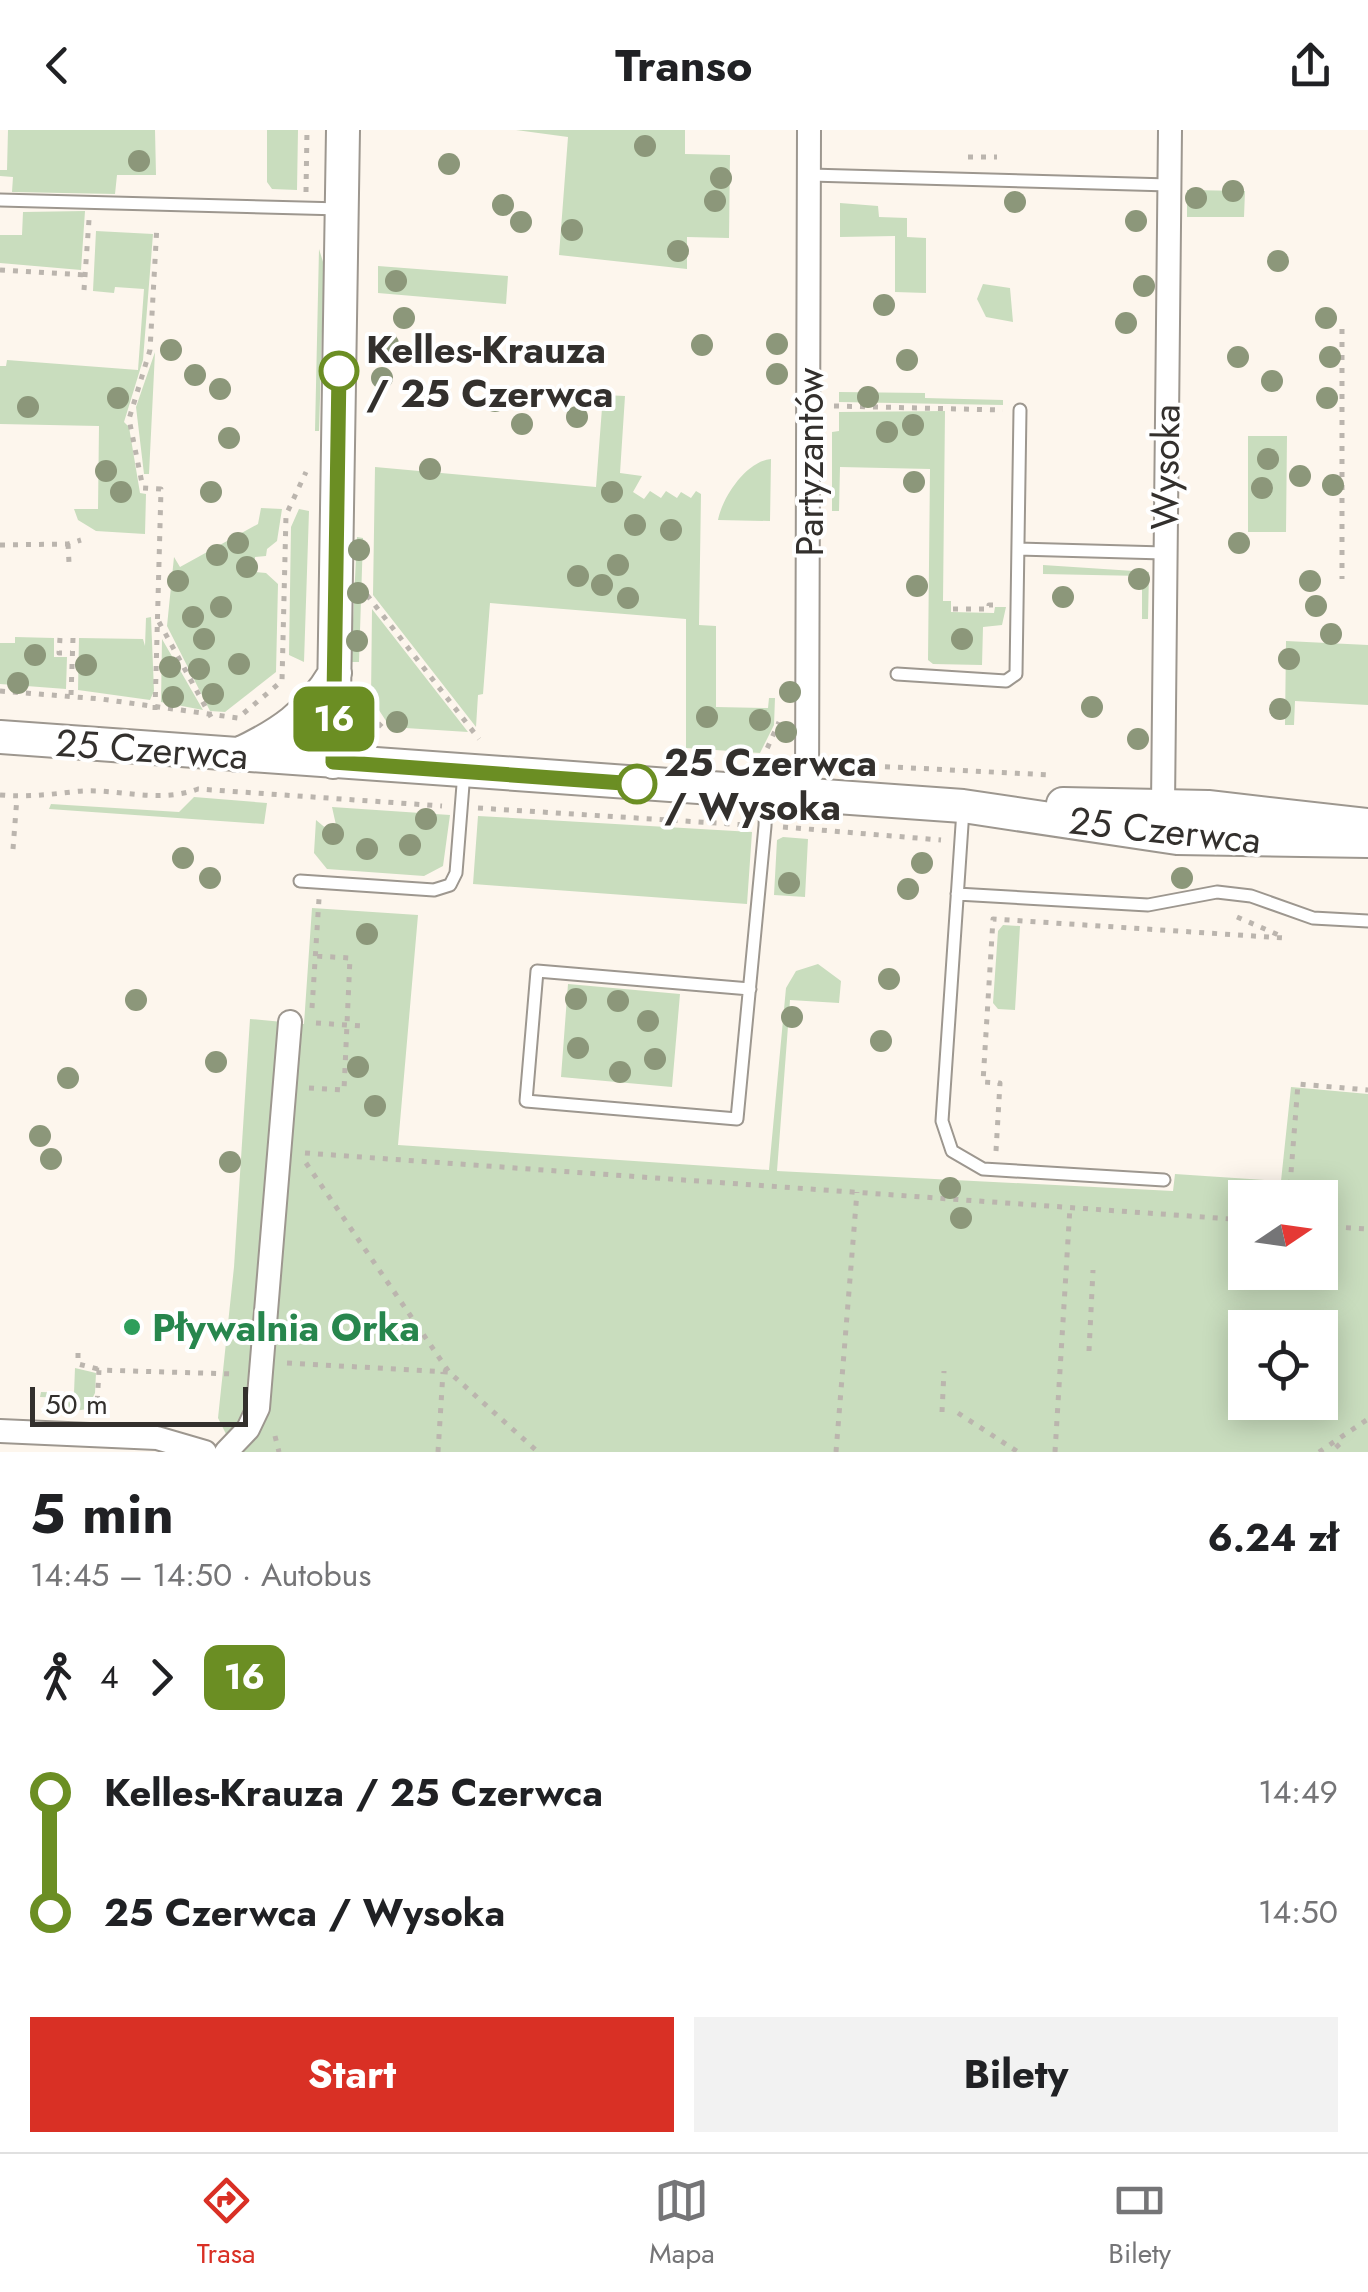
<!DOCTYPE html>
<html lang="pl">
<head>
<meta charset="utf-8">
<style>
	body { margin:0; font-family:Jost,sans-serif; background:#f2f2f2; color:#202124; height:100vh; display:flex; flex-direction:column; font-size:38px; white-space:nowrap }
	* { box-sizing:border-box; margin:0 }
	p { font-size:32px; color:#757577 }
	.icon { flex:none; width:55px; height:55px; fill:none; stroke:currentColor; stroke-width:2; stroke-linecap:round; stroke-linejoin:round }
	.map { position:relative; height:1322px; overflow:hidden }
	.side { display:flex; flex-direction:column; background:#fff; flex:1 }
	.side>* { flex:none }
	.badge { padding:0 20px; border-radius:15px; font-size:35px; line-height:65px }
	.needle { width:65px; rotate:77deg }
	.buttons { position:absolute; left:1228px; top:1050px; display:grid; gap:20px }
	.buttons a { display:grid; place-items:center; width:110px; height:110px; border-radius:0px; background:#fff; box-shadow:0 5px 25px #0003; font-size:50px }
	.scale { position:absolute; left:30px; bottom:25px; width:218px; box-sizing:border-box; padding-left:10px; border:5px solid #33302d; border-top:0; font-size:28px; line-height:35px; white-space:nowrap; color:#33302d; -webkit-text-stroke:8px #fff; paint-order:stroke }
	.map>.badge { position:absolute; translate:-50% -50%; box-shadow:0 0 0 5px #fff }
	.legs { display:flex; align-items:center; gap:15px; height:110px; padding:0 30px; font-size:32px }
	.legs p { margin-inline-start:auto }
	.overview { display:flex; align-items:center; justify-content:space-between; height:170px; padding:0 30px }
	h1 { font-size:55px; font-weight:700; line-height:75px }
	.primary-button { display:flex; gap:20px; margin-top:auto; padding:20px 30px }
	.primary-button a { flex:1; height:115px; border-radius:0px; background:#d93025; color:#fff; font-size:40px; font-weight:700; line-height:115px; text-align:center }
	.primary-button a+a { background:#f2f2f2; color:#202124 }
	ul { padding:0 30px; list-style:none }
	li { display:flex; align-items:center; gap:35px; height:120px; font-size:38px }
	li i { display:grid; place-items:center; width:15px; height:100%; margin:0 12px; background:currentColor }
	li i::after { content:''; width:25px; height:25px; margin:-12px; border:8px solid; border-radius:50%; background:#fff }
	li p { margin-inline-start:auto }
	li:first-child i { background:linear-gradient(#0000 50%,currentColor 0) }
	li:last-child i { background:linear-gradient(currentColor 50%,#0000 0) }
	header { display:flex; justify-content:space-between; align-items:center; height:130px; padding:0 30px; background:#fff; font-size:45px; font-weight:700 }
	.menu { display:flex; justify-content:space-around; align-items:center; height:140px; border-top:2px solid #e0e0e0; background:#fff; font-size:28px; color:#757577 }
	.menu a { display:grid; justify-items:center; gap:5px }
	.menu .selected { color:#d93025 }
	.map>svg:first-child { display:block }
</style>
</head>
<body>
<header><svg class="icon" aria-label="back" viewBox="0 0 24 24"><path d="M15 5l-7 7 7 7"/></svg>Transo<svg class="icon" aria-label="share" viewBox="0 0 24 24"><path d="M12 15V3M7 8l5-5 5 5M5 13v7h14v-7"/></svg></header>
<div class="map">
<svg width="1368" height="1322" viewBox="0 0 1368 1322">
	<rect width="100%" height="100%" fill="#fdf6ed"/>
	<!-- green -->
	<path fill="#c9ddbe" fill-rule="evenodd" d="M 8,0 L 155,0 L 156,45 L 117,45 L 115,64 L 12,62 L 13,47 L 0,46 L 0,40 L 7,40 Z
		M 267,0 L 298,0 L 297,60 L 272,59 L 267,52 Z
		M 516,0 L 685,0 L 685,24 L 730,25 L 729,108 L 687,107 L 687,139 L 559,125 L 568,7 Z
		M 1187,60 L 1245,61 L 1244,87 L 1187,87 Z
		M 840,73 L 878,76 L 879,87 L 907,88 L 907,107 L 926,108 L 926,163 L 895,162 L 895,106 L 840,107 Z
		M 85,81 L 81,140 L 0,133 L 0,105 L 22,105 L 23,82 Z
		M 96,101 L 153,104 L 143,230 L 124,292 L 129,297 L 140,363 L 146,364 L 145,404 L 96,401 L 78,390 L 74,379 L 98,379 L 99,296 L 0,294 L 0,236 L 6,236 L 7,230 L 138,240 L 144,159 L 115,157 L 114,163 L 93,161 Z
		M 319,119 L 324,135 L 319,301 L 315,301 Z
		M 378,136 L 508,146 L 506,174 L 378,163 Z
		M 983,154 L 1010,158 L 1013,192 L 986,187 L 977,169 Z
		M 155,222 L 149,344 L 144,344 L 136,277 Z
		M 839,262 L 925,263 L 925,268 L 1003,270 L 1003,275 L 839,272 Z
		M 603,265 L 625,266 L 620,343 L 642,346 L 633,362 L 644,369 L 650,361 L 661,368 L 666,361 L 677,368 L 681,362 L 691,368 L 696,361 L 701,364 L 699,495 L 716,496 L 716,577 L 768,578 L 769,568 L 775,568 L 774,595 L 760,623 L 686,618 L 686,489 L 490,473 L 483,564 L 478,565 L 476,597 L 373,465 L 375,337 L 596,357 Z
		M 945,281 L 943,471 L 951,471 L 951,482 L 994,483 L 995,477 L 1006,477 L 1002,495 L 983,497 L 982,535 L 933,534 L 928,530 L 930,339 L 840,337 L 839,381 L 832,381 L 832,302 L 839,301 L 839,282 Z
		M 1248,306 L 1287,306 L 1286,402 L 1248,402 Z
		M 771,329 L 770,391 L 718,390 C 722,368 746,331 771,329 Z
		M 261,378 L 282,379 L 277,411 L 267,419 L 266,426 L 255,427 L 255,442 L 266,443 L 278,454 L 276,542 L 225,582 L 210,581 L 167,496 L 174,427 L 180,437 L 258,394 Z
		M 299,379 L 309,381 L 304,532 L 289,525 L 291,397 Z
		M 357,407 L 363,408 L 359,532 L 351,532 Z
		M 1043,435 L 1149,442 L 1148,489 L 1142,489 L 1142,446 L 1043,444 Z
		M 372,479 L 468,602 L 390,597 L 371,568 Z
		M 151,487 L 154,561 L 150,570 L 78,560 L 79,508 L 143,509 L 145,516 L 146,488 Z
		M 15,507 L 54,508 L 54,527 L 67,527 L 66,559 L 0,554 L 0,513 L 15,513 Z
		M 162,509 L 203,580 L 161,572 Z
		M 1286,511 L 1368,515 L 1368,575 L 1295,571 L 1294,595 L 1285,595 Z
		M 194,667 L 267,673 L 264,694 L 49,679 L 51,674 L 179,682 Z
		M 332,677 L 450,685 L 443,736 L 424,746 L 327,739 L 314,723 L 316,690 L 328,700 L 336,695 Z
		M 478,686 L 752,702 L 747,774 L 473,754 Z
		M 783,707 L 808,709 L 805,767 L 774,765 L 777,710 Z
		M 312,778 L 418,785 L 398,1015 L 769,1040 L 786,858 L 796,841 L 818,834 L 841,851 L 839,873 L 790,870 L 777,1041 L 1173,1061 L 1175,1044 L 1281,1051 L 1291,957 L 1368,964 L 1368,1322 L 235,1322 L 218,1288 L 234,1137 L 250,889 L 304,894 ZM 1245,1068 L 1320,1068 L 1320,1142 L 1245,1142 ZM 1245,1198 L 1320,1198 L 1320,1272 L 1245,1272 Z
		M 1003,795 L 1020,796 L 1015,880 L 998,879 L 993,873 L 998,801 Z
		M 568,854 L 680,864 L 672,957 L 561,947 Z
		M 75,1238 L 96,1243 L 95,1263 L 87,1279 L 63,1283 L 63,1268 L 40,1267 L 41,1262 L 74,1263 Z"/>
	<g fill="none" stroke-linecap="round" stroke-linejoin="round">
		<defs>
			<path id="lane" d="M 810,45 L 1169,55
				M 0,70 L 341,79
				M 1018,419 L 1164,423
				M 897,544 L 1006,551 L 1016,544 L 1020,280
				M 963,680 L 942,991 L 952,1021 L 983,1039 L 1164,1050
				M 300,751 L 434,760 L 450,755 L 456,743 L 464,642
				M 957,764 L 1148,775 L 1217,762 L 1251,766 L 1313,788 L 1368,791
				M 750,859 L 537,841 L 526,971 L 737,989 L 765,696 L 766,667"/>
			<path id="street" d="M 807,665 L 809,0
				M 1163,675 L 1170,0
				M 0,1301 L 157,1308 L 205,1322
				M 226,1322 L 248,1299 L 258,1278 L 290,892"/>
			<path id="secondary" d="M 0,607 L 963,676 L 1177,708 L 1368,711
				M 237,625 C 280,605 310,585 335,543
				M 333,632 L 343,0
				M 1063,674 L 1208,677 L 1367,695"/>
		</defs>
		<!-- lane casing -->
		<use href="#lane" stroke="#9d978f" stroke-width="15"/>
		<!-- street casing -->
		<use href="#street" stroke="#9d978f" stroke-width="26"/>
		<!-- secondary casing -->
		<use href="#secondary" stroke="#9d978f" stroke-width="36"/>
		<!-- path -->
		<path stroke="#bbb5ae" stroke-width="5" stroke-dasharray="5 8" stroke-linecap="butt" d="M 968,27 L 997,27
			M 306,62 L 307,0
			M 0,140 L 85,145
			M 84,160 L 89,90
			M 1342,199 L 1342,449
			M 834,276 L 1003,280
			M 68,414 L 69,433
			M 0,415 L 68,414 L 81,410
			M 367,465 L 479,609
			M 953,479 L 989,479 L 989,475 L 1000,475
			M 159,492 L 211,587
			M 60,508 L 59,523 L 71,523
			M 0,561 L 101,569 L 238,588 L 282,551 L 286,385 L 306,342
			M 71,565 L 73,508
			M 367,570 L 376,591 L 387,602
			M 155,580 L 161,359 L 143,358 L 129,289 L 150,220 L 157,95
			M 762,630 L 779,592
			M 872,636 L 1051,645
			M 0,665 C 26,667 46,665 71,662 C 115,656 155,675 198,659 L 442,676
			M 478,678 L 747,695
			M 783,697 L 941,710
			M 13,719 L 17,667
			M 1237,787 L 1281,806
			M 312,878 L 319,769
			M 316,893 L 363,896
			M 309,958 L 344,960 L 350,828 L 315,826
			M 996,1021 L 1000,953 L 983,952 L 993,789 L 1284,808
			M 305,1023 L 1245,1090
			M 306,1033 L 449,1242 L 538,1322
			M 1289,1068 L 1298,954 L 1368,960
			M 1320,1096 L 1368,1099
			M 1089,1221 L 1093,1140
			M 78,1223 L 78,1234 L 98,1239
			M 287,1233 L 449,1242
			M 91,1281 L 97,1276 L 99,1240 L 234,1244
			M 942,1282 L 944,1241
			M 958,1283 L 1018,1322
			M 275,1306 L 279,1322
			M 1336,1314 L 1343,1322
			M 438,1322 L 443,1242
			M 836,1322 L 857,1062
			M 1055,1322 L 1070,1077
			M 1319,1322 L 1368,1289"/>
		<!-- lane -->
		<use href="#lane" stroke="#fff" stroke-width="11"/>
		<!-- street -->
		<use href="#street" stroke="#fff" stroke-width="22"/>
		<!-- secondary -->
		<use href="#secondary" stroke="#fff" stroke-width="32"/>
	</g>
	<!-- trees -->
	<g fill="#8c977a">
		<circle cx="645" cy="16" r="11"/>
		<circle cx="139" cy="31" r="11"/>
		<circle cx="449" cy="34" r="11"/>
		<circle cx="721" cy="48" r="11"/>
		<circle cx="1233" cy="61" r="11"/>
		<circle cx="1196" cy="68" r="11"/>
		<circle cx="715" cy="71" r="11"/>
		<circle cx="1015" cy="72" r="11"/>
		<circle cx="503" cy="75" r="11"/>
		<circle cx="1136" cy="91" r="11"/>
		<circle cx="521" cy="92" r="11"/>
		<circle cx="572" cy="100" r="11"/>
		<circle cx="678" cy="121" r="11"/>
		<circle cx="1278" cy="131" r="11"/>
		<circle cx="396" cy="151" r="11"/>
		<circle cx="1144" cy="156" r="11"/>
		<circle cx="884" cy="175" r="11"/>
		<circle cx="404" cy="188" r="11"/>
		<circle cx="1326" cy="188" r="11"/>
		<circle cx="1126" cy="193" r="11"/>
		<circle cx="388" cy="214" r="11"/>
		<circle cx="777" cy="214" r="11"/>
		<circle cx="702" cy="215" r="11"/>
		<circle cx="171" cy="220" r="11"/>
		<circle cx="1238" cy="227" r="11"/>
		<circle cx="1330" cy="227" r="11"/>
		<circle cx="907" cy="230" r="11"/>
		<circle cx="777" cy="244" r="11"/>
		<circle cx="195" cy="245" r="11"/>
		<circle cx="382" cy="248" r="11"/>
		<circle cx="1272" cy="251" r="11"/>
		<circle cx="220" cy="259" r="11"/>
		<circle cx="868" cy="267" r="11"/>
		<circle cx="118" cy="268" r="11"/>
		<circle cx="1327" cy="268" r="11"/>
		<circle cx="495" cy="271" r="11"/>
		<circle cx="28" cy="277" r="11"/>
		<circle cx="577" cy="287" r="11"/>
		<circle cx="522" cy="294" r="11"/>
		<circle cx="913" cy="295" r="11"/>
		<circle cx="887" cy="302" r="11"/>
		<circle cx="229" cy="308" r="11"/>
		<circle cx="1268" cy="329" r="11"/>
		<circle cx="430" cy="339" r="11"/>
		<circle cx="106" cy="341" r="11"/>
		<circle cx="1300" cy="346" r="11"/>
		<circle cx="914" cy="352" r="11"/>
		<circle cx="1333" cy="355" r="11"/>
		<circle cx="1262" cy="358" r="11"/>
		<circle cx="121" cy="362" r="11"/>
		<circle cx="211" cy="362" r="11"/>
		<circle cx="612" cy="362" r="11"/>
		<circle cx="635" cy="395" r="11"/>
		<circle cx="671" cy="400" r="11"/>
		<circle cx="238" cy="413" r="11"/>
		<circle cx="1239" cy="413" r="11"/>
		<circle cx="359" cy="420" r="11"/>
		<circle cx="217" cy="425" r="11"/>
		<circle cx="618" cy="435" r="11"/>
		<circle cx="247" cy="437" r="11"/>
		<circle cx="578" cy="446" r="11"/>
		<circle cx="1139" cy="449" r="11"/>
		<circle cx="178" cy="451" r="11"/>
		<circle cx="1310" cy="451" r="11"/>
		<circle cx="602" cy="455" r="11"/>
		<circle cx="917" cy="456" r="11"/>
		<circle cx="358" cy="463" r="11"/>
		<circle cx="1063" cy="467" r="11"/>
		<circle cx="628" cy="468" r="11"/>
		<circle cx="1316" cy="476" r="11"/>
		<circle cx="221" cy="477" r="11"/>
		<circle cx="193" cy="487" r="11"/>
		<circle cx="1331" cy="504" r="11"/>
		<circle cx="204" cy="509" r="11"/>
		<circle cx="962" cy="509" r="11"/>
		<circle cx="357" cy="511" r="11"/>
		<circle cx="35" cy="525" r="11"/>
		<circle cx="1289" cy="529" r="11"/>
		<circle cx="239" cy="534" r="11"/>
		<circle cx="86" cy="535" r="11"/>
		<circle cx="170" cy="537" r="11"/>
		<circle cx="199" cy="539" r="11"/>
		<circle cx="18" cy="553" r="11"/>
		<circle cx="790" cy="562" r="11"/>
		<circle cx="213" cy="564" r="11"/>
		<circle cx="173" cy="567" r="11"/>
		<circle cx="1092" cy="577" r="11"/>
		<circle cx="1280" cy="579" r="11"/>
		<circle cx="707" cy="587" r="11"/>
		<circle cx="760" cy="590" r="11"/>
		<circle cx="397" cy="592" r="11"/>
		<circle cx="786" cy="602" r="11"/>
		<circle cx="1138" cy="609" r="11"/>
		<circle cx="426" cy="689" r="11"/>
		<circle cx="333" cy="704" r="11"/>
		<circle cx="410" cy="715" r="11"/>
		<circle cx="367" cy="719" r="11"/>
		<circle cx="183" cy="728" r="11"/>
		<circle cx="922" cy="733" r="11"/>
		<circle cx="210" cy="748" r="11"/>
		<circle cx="1182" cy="748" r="11"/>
		<circle cx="789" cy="753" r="11"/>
		<circle cx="908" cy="759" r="11"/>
		<circle cx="367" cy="804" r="11"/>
		<circle cx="889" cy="849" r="11"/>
		<circle cx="576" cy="869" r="11"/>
		<circle cx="136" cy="870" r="11"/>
		<circle cx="618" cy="871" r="11"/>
		<circle cx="792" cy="887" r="11"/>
		<circle cx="648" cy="891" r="11"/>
		<circle cx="881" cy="911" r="11"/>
		<circle cx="578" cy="918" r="11"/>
		<circle cx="655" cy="929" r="11"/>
		<circle cx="216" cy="932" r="11"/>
		<circle cx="358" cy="937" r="11"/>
		<circle cx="620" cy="942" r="11"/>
		<circle cx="68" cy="948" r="11"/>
		<circle cx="375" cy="976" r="11"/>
		<circle cx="40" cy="1006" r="11"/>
		<circle cx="51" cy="1029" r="11"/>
		<circle cx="230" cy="1032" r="11"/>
		<circle cx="950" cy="1058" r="11"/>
		<circle cx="961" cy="1088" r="11"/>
	</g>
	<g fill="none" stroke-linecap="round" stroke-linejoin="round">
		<defs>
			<path id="line-1" d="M 339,241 L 333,632 L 637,654"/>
		</defs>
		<!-- line-1 casing -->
		<use href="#line-1" stroke="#fff" stroke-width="22"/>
		<!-- line-1 -->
		<use href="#line-1" stroke="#6b8e23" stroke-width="15"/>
	</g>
	<!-- markers -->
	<g fill="#fff" stroke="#6b8e23" stroke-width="5">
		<circle cx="339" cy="241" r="18"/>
		<circle cx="637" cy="654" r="18"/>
	</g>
	<circle fill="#2e9e5b" stroke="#fff" stroke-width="4" cx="132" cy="1197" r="10"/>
	<g text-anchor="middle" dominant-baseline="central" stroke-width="8" stroke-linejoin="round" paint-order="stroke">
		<!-- stop labels -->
		<g font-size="38" font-weight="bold" fill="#33302d" stroke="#fff" text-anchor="start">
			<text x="366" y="219">Kelles-Krauza<tspan x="366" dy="44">/ 25 Czerwca</tspan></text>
			<text x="664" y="632">25 Czerwca<tspan x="664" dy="44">/ Wysoka</tspan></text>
		</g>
		<!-- street labels -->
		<g font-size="38" fill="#33302d" stroke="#fff">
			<text transform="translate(809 332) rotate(-90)">Partyzantów</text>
			<text transform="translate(1165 337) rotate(-89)">Wysoka</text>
			<text transform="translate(152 619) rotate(4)">25 Czerwca</text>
			<text transform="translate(1165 700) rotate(6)">25 Czerwca</text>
		</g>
		<!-- leisure labels -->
		<g font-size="38" font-weight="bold" fill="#27864d" stroke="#fff" text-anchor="start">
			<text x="152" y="1197">Pływalnia Orka</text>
		</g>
	</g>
</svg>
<div class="buttons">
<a><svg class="needle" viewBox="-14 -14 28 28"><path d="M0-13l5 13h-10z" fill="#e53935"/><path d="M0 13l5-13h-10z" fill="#757577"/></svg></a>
<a><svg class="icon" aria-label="locate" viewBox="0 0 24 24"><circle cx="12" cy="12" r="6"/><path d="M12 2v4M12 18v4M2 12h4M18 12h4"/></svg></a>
</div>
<div class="scale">50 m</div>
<b class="badge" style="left:334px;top:589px;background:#6b8e23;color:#fff">16</b>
</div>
<section class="side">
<div class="overview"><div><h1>5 min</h1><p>14:45 – 14:50 · Autobus</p></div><b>6.24 zł</b></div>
<div class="legs"><svg class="icon" aria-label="walk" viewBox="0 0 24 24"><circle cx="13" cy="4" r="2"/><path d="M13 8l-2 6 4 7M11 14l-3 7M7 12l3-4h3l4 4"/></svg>4<svg class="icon" aria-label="forward" viewBox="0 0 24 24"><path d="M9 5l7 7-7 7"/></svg><b class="badge" style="background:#6b8e23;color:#fff">16</b></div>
<ul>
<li><i style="color:#6b8e23"></i><b>Kelles-Krauza / 25 Czerwca</b><p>14:49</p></li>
<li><i style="color:#6b8e23"></i><b>25 Czerwca / Wysoka</b><p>14:50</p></li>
</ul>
<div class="primary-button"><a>Start</a><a>Bilety</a></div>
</section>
<nav class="menu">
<a class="selected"><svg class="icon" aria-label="directions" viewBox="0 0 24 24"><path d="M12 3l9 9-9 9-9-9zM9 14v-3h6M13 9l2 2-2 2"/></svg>Trasa</a>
<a><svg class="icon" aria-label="map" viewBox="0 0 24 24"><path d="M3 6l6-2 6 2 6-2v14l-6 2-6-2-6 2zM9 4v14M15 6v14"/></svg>Mapa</a>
<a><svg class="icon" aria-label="tickets" viewBox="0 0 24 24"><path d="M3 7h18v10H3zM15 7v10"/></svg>Bilety</a>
</nav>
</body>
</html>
